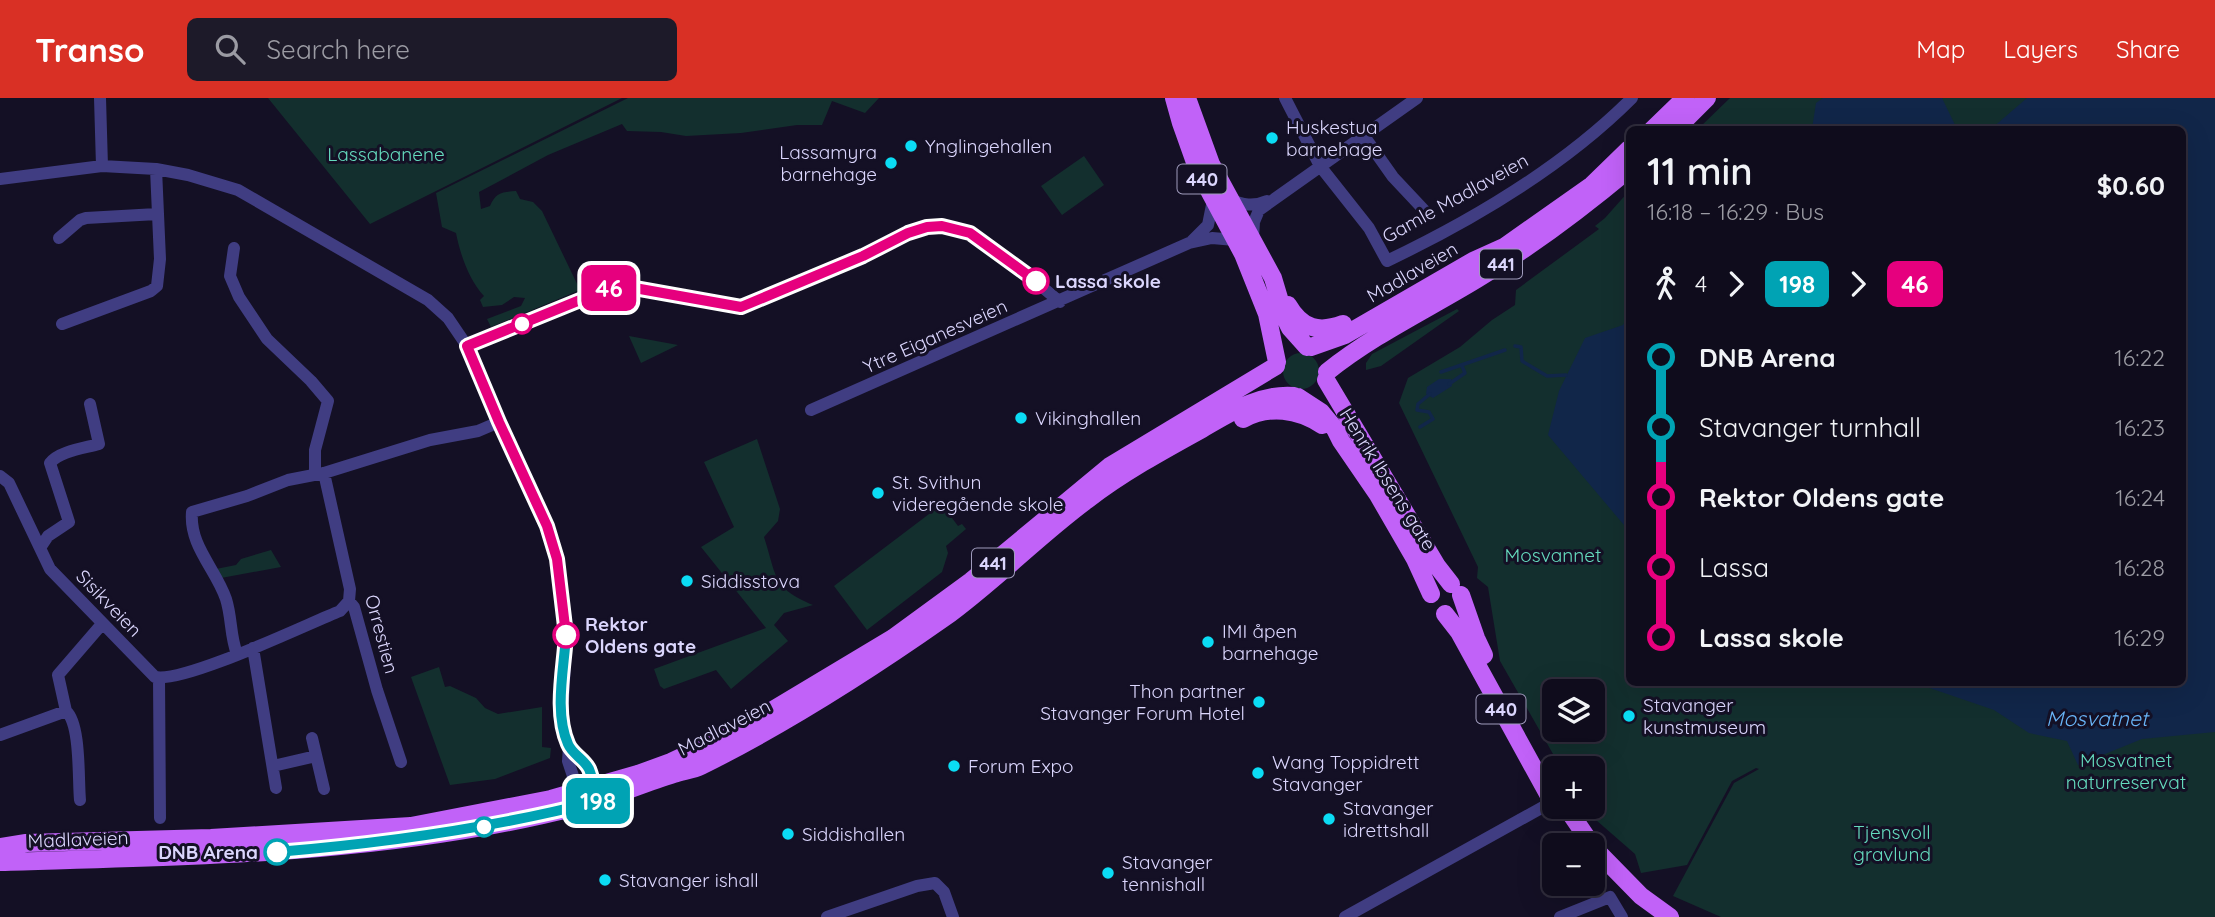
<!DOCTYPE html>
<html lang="en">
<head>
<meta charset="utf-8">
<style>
	body { margin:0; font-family:Quicksand,sans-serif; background:#1d1a29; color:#f1f3f6; height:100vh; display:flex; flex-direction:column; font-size:26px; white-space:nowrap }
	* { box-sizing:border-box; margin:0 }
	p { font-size:23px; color:#9b9ba3 }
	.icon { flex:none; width:38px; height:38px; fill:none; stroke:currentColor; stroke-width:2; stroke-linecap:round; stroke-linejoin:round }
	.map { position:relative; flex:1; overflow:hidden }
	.side { position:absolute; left:1626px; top:28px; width:560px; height:560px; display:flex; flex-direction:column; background:#0f0c1c; border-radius:10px; box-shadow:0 7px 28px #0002,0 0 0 2px #2f2c3b }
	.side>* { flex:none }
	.badge { padding:0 14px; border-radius:10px; font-size:24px; line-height:46px }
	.tools { position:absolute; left:1542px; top:581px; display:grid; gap:14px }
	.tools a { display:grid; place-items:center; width:63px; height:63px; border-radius:10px; background:#0f0c1c; box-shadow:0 7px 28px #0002,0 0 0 2px #2f2c3b; font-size:35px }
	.map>.badge { position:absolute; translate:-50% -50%; box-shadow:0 0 0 4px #fff }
	.legs { display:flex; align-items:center; gap:10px; height:77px; padding:0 21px; font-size:23px }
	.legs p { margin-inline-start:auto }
	.summary { display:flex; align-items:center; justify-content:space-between; height:119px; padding:0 21px }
	h1 { font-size:38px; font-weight:600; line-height:52px }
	ul { padding:0 21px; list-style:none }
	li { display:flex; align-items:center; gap:24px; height:70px; font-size:26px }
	li i { display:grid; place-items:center; width:10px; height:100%; margin:0 9px; background:currentColor }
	li i::after { content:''; width:18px; height:18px; margin:-9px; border:5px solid; border-radius:50%; background:#0f0c1c }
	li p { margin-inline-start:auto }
	li:first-child i { background:linear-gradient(#0000 50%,currentColor 0) }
	li:last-child i { background:linear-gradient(currentColor 50%,#0000 0) }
	header { display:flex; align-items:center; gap:42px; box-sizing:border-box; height:98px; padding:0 35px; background:#d93025; color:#fff }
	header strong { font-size:33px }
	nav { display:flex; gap:38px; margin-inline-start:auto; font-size:24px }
	.search { width:490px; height:63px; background:#1d1a29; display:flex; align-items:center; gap:18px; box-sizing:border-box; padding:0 24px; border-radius:10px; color:#9b9ba3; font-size:26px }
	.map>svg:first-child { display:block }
</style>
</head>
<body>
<header>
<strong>Transo</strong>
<div class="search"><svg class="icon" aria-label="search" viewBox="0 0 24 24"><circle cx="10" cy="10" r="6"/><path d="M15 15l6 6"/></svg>Search here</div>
<nav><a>Map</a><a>Layers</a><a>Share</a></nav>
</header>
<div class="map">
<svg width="2215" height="819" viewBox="0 0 2215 819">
	<rect width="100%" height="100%" fill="#141025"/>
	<!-- green -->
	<path fill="#132f2e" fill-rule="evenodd" d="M 268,0 L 622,0 L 370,126 Z
		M 628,0 L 879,0 L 865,15 L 832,3 L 822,27 L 797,27 L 741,35 L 686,38 L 661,34 L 627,33 L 622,26 L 548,57 L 479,94 L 481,111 L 490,108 C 496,94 502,94 516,93 L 520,101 L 533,104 L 542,113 L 580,192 L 491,229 L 487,221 L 521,208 L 525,200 L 514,199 L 502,207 L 483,209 L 480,202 L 484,198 C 469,182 460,156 456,135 L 442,129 L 436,95 Z
		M 1730,0 L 2215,0 L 2215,819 L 1721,819 L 1673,798 L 1734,685 L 1759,671 L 1756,670 L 1732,683 L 1687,767 L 1641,775 L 1635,756 L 1596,722 L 1587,709 L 1592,709 L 1592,670 L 1561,670 L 1500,563 L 1488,489 L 1477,480 L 1478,469 L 1399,305 L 1408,280 L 1460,249 L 1492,222 L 1515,207 L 1516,192 L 1599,131 L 1595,128 L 1605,120 L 1629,93 L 1629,584 L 2182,584 L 2182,32 L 1698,31 ZM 1554,593 L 1592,593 L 1592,632 L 1554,632 Z
		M 1084,58 L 1104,87 L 1062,117 L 1041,88 Z
		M 1457,211 L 1459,213 L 1381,268 L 1366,272 L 1366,265 L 1372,256 Z
		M 629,238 L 678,247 L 641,265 Z
		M1283 273a18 18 0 1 1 36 0a18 18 0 1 1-36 0Z
		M 757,341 L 780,411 L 778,423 L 764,439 C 777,479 772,490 813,507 L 784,515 L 774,527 L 788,543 L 731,591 L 716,572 L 664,591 L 660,588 L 654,571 L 766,530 L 701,449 L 734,429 L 704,364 Z
		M 946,412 L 958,428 L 962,426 L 966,431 L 946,448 L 948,455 L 942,474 L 867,532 L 834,488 L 933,413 Z
		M 271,452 L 281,469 L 221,480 L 216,471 L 236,467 L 241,461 Z
		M 439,569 L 445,589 L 450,588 L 476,600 L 485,610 L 498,616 L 542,609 L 542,649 L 551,650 L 550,660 L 495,681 L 450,687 L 411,579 Z"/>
	<!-- water -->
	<path fill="#112649" d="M 1823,0 L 1942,0 L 1957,31 L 1812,31 L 1816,5 Z
		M 2027,0 L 2215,0 L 2215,634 L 2142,641 L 2078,667 L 2067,643 L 2029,635 L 1994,612 L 1915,585 L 2182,584 L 2182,32 L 1991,31 Z
		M 1629,216 L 1629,433 L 1548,337 L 1559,293 L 1585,240 L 1623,227 Z
		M 1439,281 L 1451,281 L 1452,288 L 1433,300 L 1426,296 L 1427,289 Z"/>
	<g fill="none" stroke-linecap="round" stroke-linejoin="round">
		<!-- stream -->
		<path stroke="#112649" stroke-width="3.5" d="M 1515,248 L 1521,249 L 1522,263 L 1547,278 L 1566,277
			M 1441,274 L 1505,252
			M 1449,286 L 1465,275 L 1462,268
			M 1420,329 L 1433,321 L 1429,314 L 1417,312 L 1418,306 L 1430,296"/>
		<!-- minor -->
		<path stroke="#403d82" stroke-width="12" d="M 100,0 L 102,68
			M 1285,0 L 1320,68 L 1369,130 L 1387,163 C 1475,121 1563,69 1632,0
			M 1364,38 L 1393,79 L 1424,112
			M 0,81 L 102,68 L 156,71 L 188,77 L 238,92 L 428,202 L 448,220 L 467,248 L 499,324 L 547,428 L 557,461 L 567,530 L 562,619 L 569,649 L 568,663 L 578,693 L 586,697
			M 1229,101 C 1243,107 1253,109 1267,103
			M 59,140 L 80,122 L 86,120 L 157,116
			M 1253,140 L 1254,124 L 1259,112 L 1417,0
			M 1192,143 L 1208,127 L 1213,102
			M 234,150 L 230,178 L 239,199 L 267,241 L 311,283 L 328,303 L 315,352 L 315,376
			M 62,226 L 151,193 L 157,188 L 160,161 L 156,71
			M 467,248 L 613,189 L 629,189 L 741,209 L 863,158 L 908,135 L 927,129 L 942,128 L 970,135 L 1022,172 L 1060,204
			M 811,312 L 1189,145 L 1212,140 L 1235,142
			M 324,375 L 350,491 L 349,503 L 354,509 L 377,592 L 401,664
			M 0,378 L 9,385 L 50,471 L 155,579 C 185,585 305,527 340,513 L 349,503
			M 40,450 L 48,438 L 69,424 L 50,365 C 59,353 85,350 99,346 L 90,306
			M 253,550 L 276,690
			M 237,556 C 230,538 232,520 226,501 C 216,471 189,448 192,414 L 247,398 L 288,382 L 324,375 L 430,342 L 478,333 L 499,324
			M 159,580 L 160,720
			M 66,613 C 81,626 78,682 80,702
			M 0,637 L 66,613 L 58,577 L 102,526
			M 312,640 L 324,691
			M 569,649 C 585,663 590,676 596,696
			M 273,668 L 316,658
			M 827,819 L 917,788 L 935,785 L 944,794 L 953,819
			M 1345,819 L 1552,704
			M 1560,819 L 1610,799 L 1622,819"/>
		<!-- primary -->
		<path stroke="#c162f8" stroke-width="18" d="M 1174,0 L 1181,25 L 1197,70 L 1243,156 L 1267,216 L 1277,264
			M 1187,0 L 1211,66 L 1273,180 L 1285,220 L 1290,230 L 1307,249
			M 1652,32 L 1685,0
			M 1675,32 L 1707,0
			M 1288,207 C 1302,231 1319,235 1343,226
			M 1311,249 L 1345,237 L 1473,163 L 1504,149 L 1592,87 L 1629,51
			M 1327,274 C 1373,237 1426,212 1477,181 C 1531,149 1581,111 1629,71
			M 1326,282 L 1437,468 L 1451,486
			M 1298,299 L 1321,314 L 1335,331 L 1341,343 L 1378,397 L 1415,461 L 1431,496
			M 1243,321 C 1269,307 1298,311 1322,327
			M 1461,497 L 1476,540 L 1484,557
			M 1445,516 L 1459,534 L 1554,707
			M 1566,709 L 1592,747
			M 1592,748 L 1641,798 L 1670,819
			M 0,749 L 26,745 L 211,740 L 411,728 L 551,701 L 638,676 L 671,664 L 743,630 L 893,540 L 971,483 L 1110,368 L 1276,268
			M 0,764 C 194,758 390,757 580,708 C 612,699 642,686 674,676 C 683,673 693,672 701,668 C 786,626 867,574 944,520 C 994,484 1037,439 1087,402 C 1122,375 1162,353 1202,331 C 1230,315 1260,295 1294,298"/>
	</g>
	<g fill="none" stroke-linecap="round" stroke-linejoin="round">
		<defs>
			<path id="line-1" d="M 277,754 C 386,745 493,730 598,703 C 595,693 593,681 589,671 C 584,661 572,656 568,646 C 554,614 564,571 566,537"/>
			<path id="line-2" d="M 566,537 L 557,461 L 547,428 L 499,324 L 467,248 L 612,189 L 629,189 L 741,209 L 863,158 L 908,135 L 927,129 L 942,128 L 970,135 L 1036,183"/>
		</defs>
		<!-- line-1 casing -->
		<use href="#line-1" stroke="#fff" stroke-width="16"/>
		<!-- line-2 casing -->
		<use href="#line-2" stroke="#fff" stroke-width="16"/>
		<!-- line-1 -->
		<use href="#line-1" stroke="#00a3b4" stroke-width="10"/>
		<!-- line-2 -->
		<use href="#line-2" stroke="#e6007e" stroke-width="10"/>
	</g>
	<!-- markers -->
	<g fill="#0bdcf4" stroke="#141025" stroke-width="2.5">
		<circle cx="1272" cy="40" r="7"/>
		<circle cx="911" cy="48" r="7"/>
		<circle cx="891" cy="65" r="7"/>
		<circle cx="1021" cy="320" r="7"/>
		<circle cx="878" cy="395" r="7"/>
		<circle cx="687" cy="483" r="7"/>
		<circle cx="1208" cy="544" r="7"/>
		<circle cx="1259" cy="604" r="7"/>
		<circle cx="1629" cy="618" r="7"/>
		<circle cx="954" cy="668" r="7"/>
		<circle cx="1258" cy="675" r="7"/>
		<circle cx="1329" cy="721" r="7"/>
		<circle cx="788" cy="736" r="7"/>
		<circle cx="1108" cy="775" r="7"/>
		<circle cx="605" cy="782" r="7"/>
	</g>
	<g fill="#fff" stroke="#e6007e" stroke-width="3.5">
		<circle cx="1036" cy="183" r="12"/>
		<circle cx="522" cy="226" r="9"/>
		<circle cx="566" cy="537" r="12"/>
	</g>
	<g fill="#fff" stroke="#00a3b4" stroke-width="3.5">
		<circle cx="484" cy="729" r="9"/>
		<circle cx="277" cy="754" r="12"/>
	</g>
	<g text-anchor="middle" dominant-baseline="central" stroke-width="6" stroke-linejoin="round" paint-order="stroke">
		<!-- shield labels -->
		<g fill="#141025" stroke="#9f9bbc" stroke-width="2">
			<rect x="1177.5" y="66.5" width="49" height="29" rx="5"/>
			<rect x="1480" y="151.5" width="42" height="29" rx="5"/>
			<rect x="972" y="450.5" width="42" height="29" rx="5"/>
			<rect x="1476.5" y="596.5" width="49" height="29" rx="5"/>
		</g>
		<g font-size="18" font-weight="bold" fill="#dbd6fd">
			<text x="1202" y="81">440</text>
			<text x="1501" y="166">441</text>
			<text x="993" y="465">441</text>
			<text x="1501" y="611">440</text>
		</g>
		<!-- poi labels -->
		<g font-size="19" fill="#dbd6fd" stroke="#141025" text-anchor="start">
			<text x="1286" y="29">Huskestua<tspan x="1286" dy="22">barnehage</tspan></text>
			<text x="925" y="48">Ynglingehallen</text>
			<text x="877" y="54" text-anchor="end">Lassamyra<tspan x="877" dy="22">barnehage</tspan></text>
			<text x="1035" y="320">Vikinghallen</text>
			<text x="892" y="384">St. Svithun<tspan x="892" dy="22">videregående skole</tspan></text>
			<text x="701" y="483">Siddisstova</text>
			<text x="1222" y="533">IMI åpen<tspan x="1222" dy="22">barnehage</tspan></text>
			<text x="1245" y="593" text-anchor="end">Thon partner<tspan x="1245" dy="22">Stavanger Forum Hotel</tspan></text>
			<text x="1643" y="607">Stavanger<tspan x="1643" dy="22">kunstmuseum</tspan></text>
			<text x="1272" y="664">Wang Toppidrett<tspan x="1272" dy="22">Stavanger</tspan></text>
			<text x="968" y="668">Forum Expo</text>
			<text x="1343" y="710">Stavanger<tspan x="1343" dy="22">idrettshall</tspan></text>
			<text x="802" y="736">Siddishallen</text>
			<text x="1122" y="764">Stavanger<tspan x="1122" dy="22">tennishall</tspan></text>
			<text x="619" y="782">Stavanger ishall</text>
		</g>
		<!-- park labels -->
		<g font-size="19" fill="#65dbbe" stroke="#141025">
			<text x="386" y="56">Lassabanene</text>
			<text x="1553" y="457">Mosvannet</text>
			<text x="2126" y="662">Mosvatnet<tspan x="2126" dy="22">naturreservat</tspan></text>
			<text x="1892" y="734">Tjensvoll<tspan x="1892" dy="22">gravlund</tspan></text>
		</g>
		<!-- street labels -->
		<g font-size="19" fill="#dbd6fd" stroke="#141025">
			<text transform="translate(1455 100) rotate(-29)">Gamle Madlaveien</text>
			<text transform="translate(1412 174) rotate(-30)">Madlaveien</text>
			<text transform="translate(935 238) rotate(-24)">Ytre Eiganesveien</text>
			<text transform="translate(1388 381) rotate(58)">Henrik Ibsens gate</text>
			<text transform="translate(109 505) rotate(46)">Sisikveien</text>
			<text transform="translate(382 536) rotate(75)">Orrestien</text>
			<text transform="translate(724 629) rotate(-27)">Madlaveien</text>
			<text transform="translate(78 741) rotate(-2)">Madlaveien</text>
		</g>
		<!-- stop labels -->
		<g font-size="19" font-weight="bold" fill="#dbd6fd" stroke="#141025" text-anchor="start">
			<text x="1055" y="183">Lassa skole</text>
			<text x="585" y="526">Rektor<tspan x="585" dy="22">Oldens gate</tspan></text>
			<text x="258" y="754" text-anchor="end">DNB Arena</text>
		</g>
		<!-- water labels -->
		<g font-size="21" font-style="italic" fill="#69b5f8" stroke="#141025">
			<text x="2097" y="620">Mosvatnet</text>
		</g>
	</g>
</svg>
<div class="tools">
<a><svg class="icon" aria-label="layers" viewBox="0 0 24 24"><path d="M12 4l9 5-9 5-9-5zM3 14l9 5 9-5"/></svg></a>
<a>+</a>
<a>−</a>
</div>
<b class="badge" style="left:598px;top:703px;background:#00a3b4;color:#fff">198</b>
<b class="badge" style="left:609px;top:190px;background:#e6007e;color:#fff">46</b>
<section class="side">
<div class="summary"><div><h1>11 min</h1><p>16:18 – 16:29 · Bus</p></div><b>$0.60</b></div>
<div class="legs"><svg class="icon" aria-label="walk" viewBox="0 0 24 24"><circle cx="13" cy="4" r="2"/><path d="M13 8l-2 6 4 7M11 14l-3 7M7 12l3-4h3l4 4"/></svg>4<svg class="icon" aria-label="forward" viewBox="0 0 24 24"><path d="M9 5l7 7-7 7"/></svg><b class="badge" style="background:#00a3b4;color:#fff">198</b><svg class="icon" aria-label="forward" viewBox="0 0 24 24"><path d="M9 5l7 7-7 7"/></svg><b class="badge" style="background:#e6007e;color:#fff">46</b></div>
<ul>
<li><i style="color:#00a3b4"></i><b>DNB Arena</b><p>16:22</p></li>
<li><i style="color:#00a3b4"></i><span>Stavanger turnhall</span><p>16:23</p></li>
<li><i style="color:#e6007e"></i><b>Rektor Oldens gate</b><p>16:24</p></li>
<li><i style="color:#e6007e"></i><span>Lassa</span><p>16:28</p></li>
<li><i style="color:#e6007e"></i><b>Lassa skole</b><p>16:29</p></li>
</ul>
</section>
</div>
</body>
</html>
